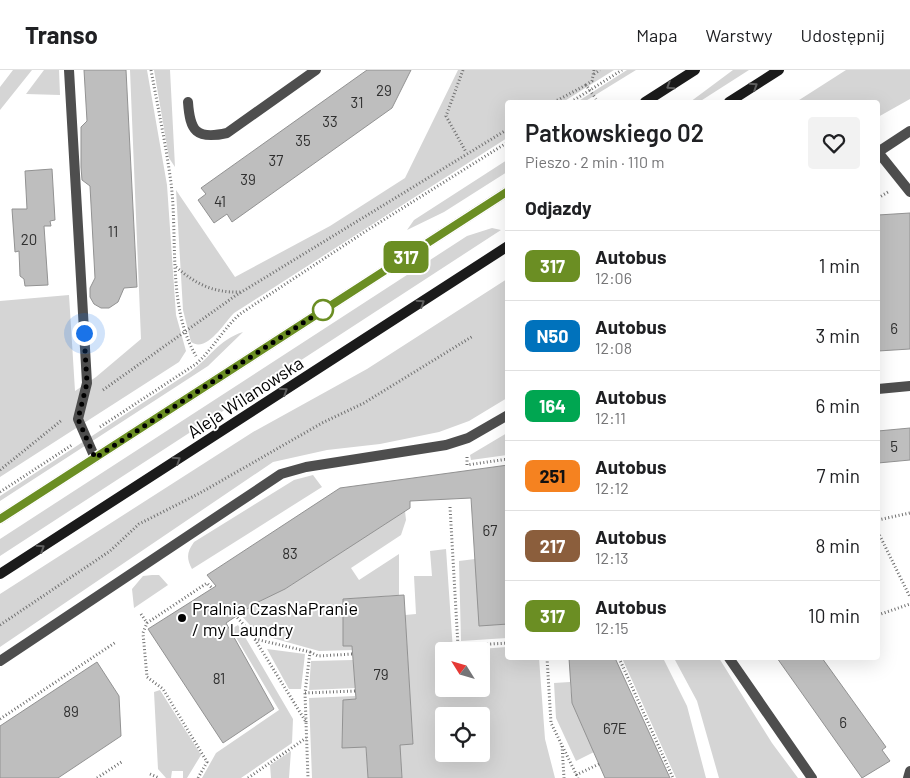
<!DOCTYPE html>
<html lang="pl">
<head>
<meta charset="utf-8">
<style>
	body { margin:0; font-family:Barlow,sans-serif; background:#f2f2f2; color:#202124; height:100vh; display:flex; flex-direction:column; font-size:19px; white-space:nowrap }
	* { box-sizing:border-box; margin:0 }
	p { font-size:16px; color:#757577 }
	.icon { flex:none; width:28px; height:28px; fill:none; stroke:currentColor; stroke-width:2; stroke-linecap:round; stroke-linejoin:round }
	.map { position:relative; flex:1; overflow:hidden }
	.sheet { position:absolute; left:505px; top:30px; width:375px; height:560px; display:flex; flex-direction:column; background:#fff; border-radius:5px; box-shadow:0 5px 20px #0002 }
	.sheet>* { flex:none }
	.badge { padding:0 10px; border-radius:8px; font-size:18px; line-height:32px }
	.needle { width:32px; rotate:307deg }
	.tools { position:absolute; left:435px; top:572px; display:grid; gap:10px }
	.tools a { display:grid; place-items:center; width:55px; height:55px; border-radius:5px; background:#fff; box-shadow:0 5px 20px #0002; font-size:25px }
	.you { position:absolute; width:25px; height:25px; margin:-12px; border:4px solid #fff; border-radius:50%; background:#1a73e8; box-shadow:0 0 0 8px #1a73e833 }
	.map>.badge { position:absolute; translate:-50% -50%; box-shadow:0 0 0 2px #fff }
	h2 { padding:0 20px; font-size:19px; line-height:45px }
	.round { display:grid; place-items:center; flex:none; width:52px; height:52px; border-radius:5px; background:#f2f2f2 }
	.overview { display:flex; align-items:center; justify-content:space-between; height:85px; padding:0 20px }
	h1 { font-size:24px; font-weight:600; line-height:38px }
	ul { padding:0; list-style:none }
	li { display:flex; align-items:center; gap:15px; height:70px; padding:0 20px; border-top:1px solid #e0e0e0 }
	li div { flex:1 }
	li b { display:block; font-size:19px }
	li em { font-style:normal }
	li .badge { min-width:55px; font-weight:700; text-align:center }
	header { display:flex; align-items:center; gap:30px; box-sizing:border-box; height:70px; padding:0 25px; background:#fff; border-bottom:1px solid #e0e0e0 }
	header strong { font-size:24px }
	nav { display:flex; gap:28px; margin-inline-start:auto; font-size:18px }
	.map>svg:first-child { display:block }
</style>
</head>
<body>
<header>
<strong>Transo</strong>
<nav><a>Mapa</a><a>Warstwy</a><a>Udostępnij</a></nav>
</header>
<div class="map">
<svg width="910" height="708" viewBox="0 0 910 708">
	<rect width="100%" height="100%" fill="#fff"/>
	<!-- green -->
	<path fill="#d5d5d5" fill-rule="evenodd" d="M 13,0 L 32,0 L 0,40 L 0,17 Z
		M 44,0 L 59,0 L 60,25 L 26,24 Z
		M 130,0 L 147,0 L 167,115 L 176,245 L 186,281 L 179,292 L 0,407 L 0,231 L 69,225 L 75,321 L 96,307 L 141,269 Z
		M 154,0 L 170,0 L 175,97 L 169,88 Z
		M 458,0 L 614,0 L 563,32 L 508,32 L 507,68 L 234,243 C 224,253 207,283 191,272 L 183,240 L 176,120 L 235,207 L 330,156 L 405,108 Z
		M 627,0 L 636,0 L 584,32 L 577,32 Z
		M 733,0 L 749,0 L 699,32 L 690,32 Z
		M 846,0 L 910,0 L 910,29 L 878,47 L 878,32 L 796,32 Z
		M 507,90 L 507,102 L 444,142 L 407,160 L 414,150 Z
		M 492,158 L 501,160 L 0,486 L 0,469 L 467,166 Z
		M 507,209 L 507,328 L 469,351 L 439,362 L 380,374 L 327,380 L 273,392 L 0,577 L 0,524 L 253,362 L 367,299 Z
		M 243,262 L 208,296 L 0,431 L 0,426 L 190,302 C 210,288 218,270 243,262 Z
		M 507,363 L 507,385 L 471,390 L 470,385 Z
		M 313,405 L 322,417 L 192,499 C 186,488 187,482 194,472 L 294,410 Z
		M 405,441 L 406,450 L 401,465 L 351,498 L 359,510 L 399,484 L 399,525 L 344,529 L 343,576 L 352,576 L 353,580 L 319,581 L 258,564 L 239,543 L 239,541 L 285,519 Z
		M 446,479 L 453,581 L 507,577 L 508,588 L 539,588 L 545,669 L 555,708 L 402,708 L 399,675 L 413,673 L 405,545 L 416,544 L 414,506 L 432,506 L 430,481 ZM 444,581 L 481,581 L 481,619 L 444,619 ZM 444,646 L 481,646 L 481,684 L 444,684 Z
		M 475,489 L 507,554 L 507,568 L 461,571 L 459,491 Z
		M 152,505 L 159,505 L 168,515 L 134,538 L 132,519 L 143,506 Z
		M 238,555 L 293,649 L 292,673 L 241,708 L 202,708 L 216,683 L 279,640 L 231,559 Z
		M 267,579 L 305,584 L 301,619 L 289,619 Z
		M 622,588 L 663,588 L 687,636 L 706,708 L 676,708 Z
		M 677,588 L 719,588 L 772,673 L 798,708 L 719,708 L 697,631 L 675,590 Z
		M 353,590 L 355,618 L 309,620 L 311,591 Z
		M 570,612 L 572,633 L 594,682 L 576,691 L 556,648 L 554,613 Z
		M 160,620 L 201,685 L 187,708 L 183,708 L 183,701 L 172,701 L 171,708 L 166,708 L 158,699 L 154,622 Z
		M 355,626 L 356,629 L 343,630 L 342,677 L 366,677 L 368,708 L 312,708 L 309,628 Z
		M 291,681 L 289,708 L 271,708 L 270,695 Z"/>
	<!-- building -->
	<path fill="#bebebe" stroke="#929292" d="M 84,0 L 126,0 L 137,217 L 124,218 L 118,232 L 109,238 L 101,238 L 94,234 L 90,227 L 90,218 L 95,208 L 90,116 L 82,110 L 81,97 L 81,57 L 87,51 Z
		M 367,0 L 411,0 L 392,38 L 232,152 L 227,144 L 214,153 L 198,130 L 206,124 L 201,118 Z
		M 52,99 L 55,150 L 50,151 L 51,156 L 44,156 L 48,215 L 25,216 L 24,209 L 20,206 L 19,181 L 15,182 L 12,139 L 27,139 L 25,101 Z
		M 910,143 L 910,279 L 878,281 L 878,145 Z
		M 910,358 L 910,390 L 878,393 L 878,361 Z
		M 508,395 L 508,554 L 479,556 L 471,428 L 410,431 L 410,438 L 285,519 L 256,533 L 226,553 L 274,639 L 223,673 L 148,559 L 216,516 L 207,505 L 340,418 Z
		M 404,525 L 413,674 L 400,675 L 402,708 L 368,708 L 366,677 L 342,678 L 343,630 L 356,629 L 352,576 L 343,576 L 343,529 Z
		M 569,588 L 615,588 L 670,708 L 605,708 L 572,633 Z
		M 777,588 L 822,588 L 886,677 L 882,680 L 890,691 L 862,708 Z
		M 97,592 L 119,626 L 121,666 L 58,708 L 0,708 L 0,656 Z"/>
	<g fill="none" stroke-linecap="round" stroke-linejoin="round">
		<!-- path -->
		<path stroke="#707070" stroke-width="3" stroke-dasharray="1 2.5" stroke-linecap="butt" d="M 151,0 C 158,38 166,75 171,113 C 178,168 167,237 196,286
			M 463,0 L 446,46 L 466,82
			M 594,0 L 592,11 L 586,15 L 596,29
			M 594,4 L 600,0
			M 554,32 L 586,15
			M 571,32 L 622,0
			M 878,128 L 888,122
			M 176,197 C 196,214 213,223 240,222
			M 103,320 L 235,226 L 508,59
			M 100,357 L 196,294 C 213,279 223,259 240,244 L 366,161 L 508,72
			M 467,387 L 467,395 L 508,389
			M 0,400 L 62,350
			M 0,422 L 72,375
			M 450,437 L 458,576 L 508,573
			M 878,450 L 910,443
			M 878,462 L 910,527
			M 141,544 L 147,553
			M 235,545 L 251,563 L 306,652 L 308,708
			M 878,545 L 910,534
			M 0,555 L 110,481 L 139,454 L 200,423 L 322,353 L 364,333 L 473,266
			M 255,569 L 310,582 L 305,623 L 306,652
			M 310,582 L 318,586 L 353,584
			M 547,588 L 551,653 L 578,708
			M 619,588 L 673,708
			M 305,623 L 355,621
			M 0,649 L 116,572
			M 562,676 L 564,708
			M 150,704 L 159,708
			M 576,705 L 599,694
			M 97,708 L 123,691
			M 198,708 L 207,692 L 163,619 L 147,607 L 143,563 L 147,553 L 207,513 L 212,518
			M 248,708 L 306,668"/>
		<!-- lane -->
		<path stroke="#4e4e4e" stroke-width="10" d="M 69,0 L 87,313 L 78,349 L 95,388
			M 0,591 L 281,404 L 306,397 L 446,375 L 468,368 L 508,345"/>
		<!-- street -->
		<path stroke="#4e4e4e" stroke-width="10" d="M 188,32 C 190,61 196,70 227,63 L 316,0
			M 910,61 L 878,82 L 910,122
			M 878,319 L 910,316
			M 729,588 L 812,708
			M 908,708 L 910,701"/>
		<!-- secondary -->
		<path stroke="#1b1b1b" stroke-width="10" d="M 645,32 L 695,0
			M 729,32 L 779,0
			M 0,449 L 508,121
			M 0,504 L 508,176"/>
	</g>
	<!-- one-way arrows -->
	<defs><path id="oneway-chevron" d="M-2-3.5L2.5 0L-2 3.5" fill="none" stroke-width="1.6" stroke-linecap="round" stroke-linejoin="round" transform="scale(1.25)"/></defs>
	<g stroke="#5f5f5f">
		<use href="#oneway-chevron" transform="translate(670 16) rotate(147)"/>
		<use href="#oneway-chevron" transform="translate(754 16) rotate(-33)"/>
		<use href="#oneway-chevron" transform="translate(421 233) rotate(-33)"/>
		<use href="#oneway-chevron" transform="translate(284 321) rotate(-33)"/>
		<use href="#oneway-chevron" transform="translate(177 390) rotate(-33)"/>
		<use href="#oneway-chevron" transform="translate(41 478) rotate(-33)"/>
	</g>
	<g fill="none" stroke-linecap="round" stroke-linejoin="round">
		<defs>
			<path id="line" d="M 0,449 L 508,121"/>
		</defs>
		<!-- line casing -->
		<use href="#line" stroke="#fff" stroke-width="11"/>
		<!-- line -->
		<use href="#line" stroke="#6b8e23" stroke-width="8"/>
		<!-- walk -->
		<path stroke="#000" stroke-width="5" stroke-dasharray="0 9" d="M 84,263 L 87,313 L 78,349 L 95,388 L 323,240"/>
	</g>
	<!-- markers -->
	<circle fill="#fff" stroke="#6b8e23" stroke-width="2.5" cx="323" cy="240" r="10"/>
	<circle fill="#000" stroke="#fff" stroke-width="2" cx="182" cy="548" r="5"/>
	<g text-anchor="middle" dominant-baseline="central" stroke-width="4" stroke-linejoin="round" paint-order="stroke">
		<!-- number labels -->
		<g font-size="15" fill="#303030">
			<text x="384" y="20">29</text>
			<text x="357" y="32">31</text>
			<text x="330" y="51">33</text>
			<text x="303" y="70">35</text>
			<text x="276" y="90">37</text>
			<text x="248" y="109">39</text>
			<text x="220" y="131">41</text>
			<text x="113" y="161">11</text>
			<text x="29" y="169">20</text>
			<text x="894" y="258">6</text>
			<text x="894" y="376">5</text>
			<text x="490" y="460">67</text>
			<text x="290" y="483">83</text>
			<text x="381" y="604">79</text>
			<text x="219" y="608">81</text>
			<text x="71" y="641">89</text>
			<text x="843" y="652">6</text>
			<text x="615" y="658">67E</text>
		</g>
		<!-- street labels -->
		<g font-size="18" fill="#000" stroke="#fff">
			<text transform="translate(245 327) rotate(-33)">Aleja Wilanowska</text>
		</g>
		<!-- poi labels -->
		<g font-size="18" fill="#000" stroke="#fff" text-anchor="start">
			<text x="192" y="538">Pralnia CzasNaPranie<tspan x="192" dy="21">/ my Laundry</tspan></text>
		</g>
	</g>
</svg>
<div class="tools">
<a><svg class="needle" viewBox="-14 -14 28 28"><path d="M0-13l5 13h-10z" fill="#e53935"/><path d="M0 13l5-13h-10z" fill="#757577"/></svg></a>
<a><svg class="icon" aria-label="locate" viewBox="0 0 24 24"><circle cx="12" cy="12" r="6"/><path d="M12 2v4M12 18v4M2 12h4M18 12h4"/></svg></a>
</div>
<div class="you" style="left:84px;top:263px"></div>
<b class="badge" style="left:406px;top:187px;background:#6b8e23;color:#fff">317</b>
<section class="sheet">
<div class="overview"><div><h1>Patkowskiego 02</h1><p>Pieszo · 2 min · 110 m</p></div><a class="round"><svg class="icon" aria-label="heart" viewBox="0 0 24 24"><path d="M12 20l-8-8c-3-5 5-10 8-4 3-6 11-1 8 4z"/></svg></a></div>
<h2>Odjazdy</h2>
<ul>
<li><span class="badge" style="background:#6b8e23;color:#fff">317</span><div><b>Autobus</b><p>12:06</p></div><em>1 min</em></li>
<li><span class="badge" style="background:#0072bc;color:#fff">N50</span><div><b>Autobus</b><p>12:08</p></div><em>3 min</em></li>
<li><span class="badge" style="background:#00a651;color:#fff">164</span><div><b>Autobus</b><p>12:11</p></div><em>6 min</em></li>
<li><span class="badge" style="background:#f58220;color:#111">251</span><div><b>Autobus</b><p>12:12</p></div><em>7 min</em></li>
<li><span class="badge" style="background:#8b5e3c;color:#fff">217</span><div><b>Autobus</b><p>12:13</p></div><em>8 min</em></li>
<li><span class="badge" style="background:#6b8e23;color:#fff">317</span><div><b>Autobus</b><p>12:15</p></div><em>10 min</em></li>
</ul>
</section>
</div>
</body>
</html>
